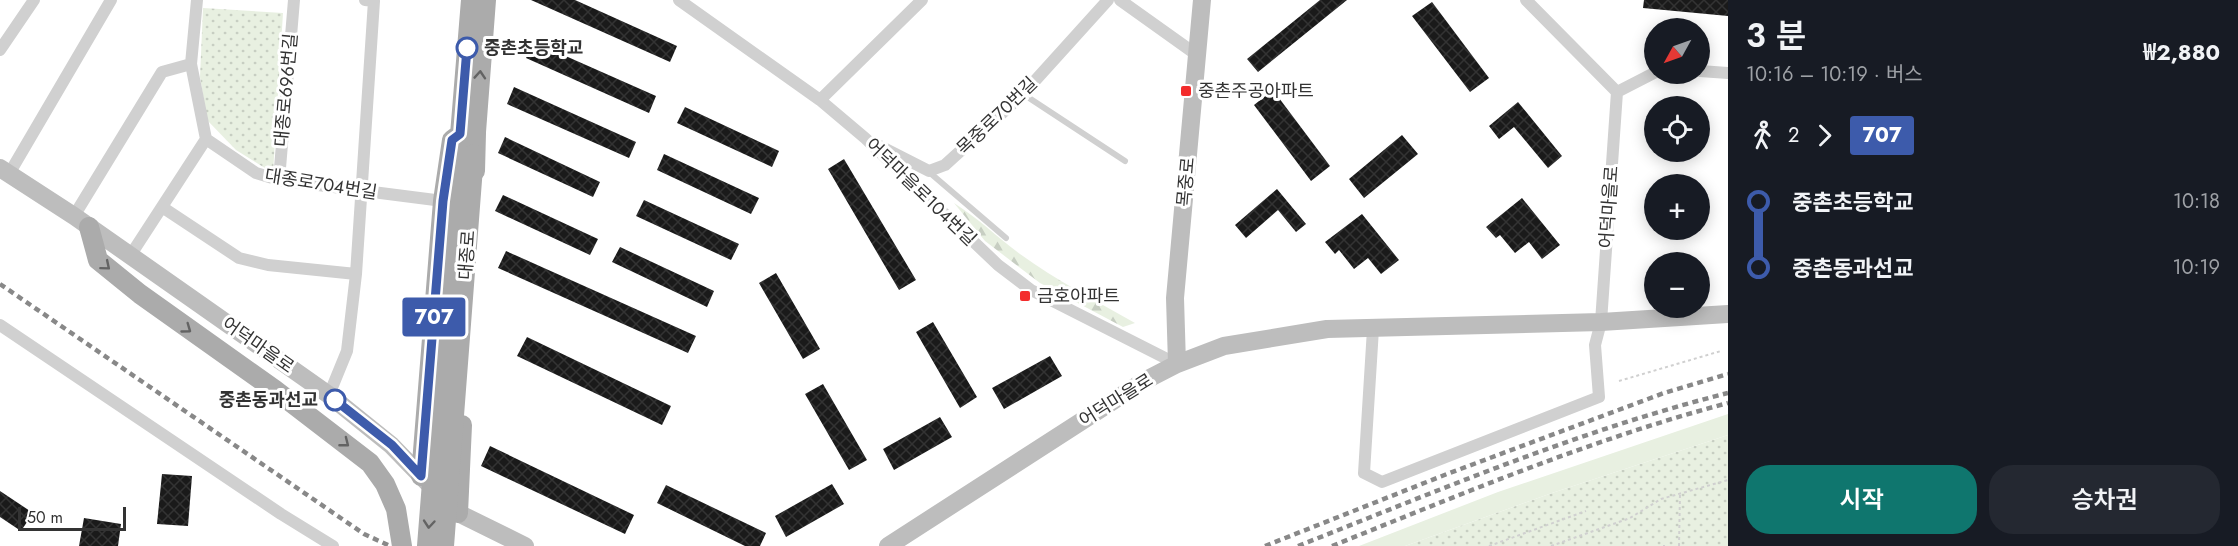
<!DOCTYPE html>
<html lang="ko">
<head>
<meta charset="utf-8">
<style>
	body { margin:0; font-family:Jost,"Noto Sans KR",sans-serif; background:#242831; color:#f1f3f6; height:100vh; display:flex; flex-direction:column; font-size:22px; white-space:nowrap }
	* { box-sizing:border-box; margin:0 }
	p { font-size:20px; color:#9ea1a6 }
	.icon { flex:none; width:33px; height:33px; fill:none; stroke:currentColor; stroke-width:2; stroke-linecap:round; stroke-linejoin:round }
	.map { position:relative; flex:1; overflow:hidden }
	.sheet { display:flex; flex-direction:column; background:#171b24; width:510px }
	.sheet>* { flex:none }
	.badge { padding:0 12px; border-radius:4px; font-size:21px; line-height:39px }
	.needle { width:39px; rotate:230deg }
	.controls { position:absolute; left:1644px; top:18px; display:grid; gap:12px }
	.controls a { display:grid; place-items:center; width:66px; height:66px; border-radius:50%; background:#171b24; box-shadow:0 3px 15px #0003; font-size:30px }
	.scale { position:absolute; left:18px; bottom:15px; width:108px; box-sizing:border-box; padding-left:6px; border:3px solid #333; border-top:0; font-size:16px; line-height:21px; white-space:nowrap; color:#333; -webkit-text-stroke:4px #fff; paint-order:stroke }
	.map>.badge { position:absolute; translate:-50% -50%; box-shadow:0 0 0 3px #fff }
	.legs { display:flex; align-items:center; gap:9px; height:66px; padding:0 18px; font-size:20px }
	.legs p { margin-inline-start:auto }
	.head { display:flex; align-items:center; justify-content:space-between; height:102px; padding:0 18px }
	h1 { font-size:33px; font-weight:600; line-height:45px }
	.button { display:flex; gap:12px; margin-top:auto; padding:12px 18px }
	.button a { flex:1; height:69px; border-radius:24px; background:#0f766e; color:#fff; font-size:24px; font-weight:600; line-height:69px; text-align:center }
	.button a+a { background:#242831; color:#f1f3f6 }
	ul { padding:0 18px; list-style:none }
	li { display:flex; align-items:center; gap:21px; height:66px; font-size:22px }
	li i { display:grid; place-items:center; width:9px; height:100%; margin:0 8px; background:currentColor }
	li i::after { content:''; width:15px; height:15px; margin:-8px; border:4px solid; border-radius:50%; background:#171b24 }
	li p { margin-inline-start:auto }
	li:first-child i { background:linear-gradient(#0000 50%,currentColor 0) }
	li:last-child i { background:linear-gradient(currentColor 50%,#0000 0) }
	main { display:flex; flex:1; min-height:0 }
	.map>svg:first-child { display:block }
</style>
</head>
<body>
<main>
<div class="map">
<svg width="1728" height="546" viewBox="0 0 1728 546">
	<defs>
		<pattern id="forest-firs" width="22" height="20" patternUnits="userSpaceOnUse" patternTransform="scale(1.5)"><rect width="22" height="20" fill="#e8f0e1"/><path d="M5 1l3.5 6h-7zM16 11l3.5 6h-7z" fill="#c7cec2"/></pattern>
		<pattern id="park-dots" width="8" height="8" patternUnits="userSpaceOnUse" patternTransform="scale(1.5)"><rect width="8" height="8" fill="#e8f0e1"/><path d="M2 2h.1M6 6h.1" fill="none" stroke="#c7cec2" stroke-width="1.8" stroke-linecap="round"/></pattern>
		<pattern id="building-cross-hatch" width="8" height="8" patternUnits="userSpaceOnUse" patternTransform="scale(1.5)"><rect width="8" height="8" fill="#1a1a1a"/><path d="M0 0l8 8M0 8l8-8" fill="none" stroke="#333"/></pattern>
	</defs>
	<rect width="100%" height="100%" fill="#fff"/>
	<!-- grass -->
	<path fill="#e8f0e1" d="M 1728,414 L 1728,435 L 1552,493 L 1405,546 L 1359,546 L 1498,492 Z"/>
	<!-- forest -->
	<path fill="url(#forest-firs)" d="M 954,203 C 979,219 997,237 1020,254 C 1056,280 1096,301 1135,323 L 1123,327 L 1040,283 L 985,241 Z"/>
	<!-- park -->
	<path fill="url(#park-dots)" d="M 203,8 L 283,13 L 273,173 L 236,150 L 207,120 L 200,77 Z
		M 1728,435 L 1728,546 L 1405,546 L 1552,493 Z"/>
	<!-- building -->
	<path fill="url(#building-cross-hatch)" d="M 531,0 L 575,0 L 677,46 L 670,62 Z
		M 1320,0 L 1347,0 L 1258,72 L 1247,59 Z
		M 1644,0 L 1728,0 L 1728,16 L 1643,8 Z
		M 1432,2 L 1489,78 L 1470,92 L 1412,16 Z
		M 534,42 L 656,96 L 649,113 L 526,58 Z
		M 514,87 L 636,142 L 629,158 L 507,104 Z
		M 1273,90 L 1330,166 L 1311,181 L 1254,105 Z
		M 1518,102 L 1562,156 L 1548,168 L 1514,127 L 1499,139 L 1489,126 Z
		M 685,107 L 779,151 L 772,167 L 677,123 Z
		M 1402,135 L 1418,154 L 1364,198 L 1349,179 Z
		M 505,137 L 600,182 L 593,197 L 498,153 Z
		M 664,154 L 759,198 L 751,214 L 657,170 Z
		M 844,159 L 916,280 L 899,290 L 828,169 Z
		M 1277,189 L 1306,224 L 1296,232 L 1278,210 L 1246,238 L 1235,225 Z
		M 503,195 L 598,239 L 590,255 L 495,211 Z
		M 1522,198 L 1560,245 L 1542,259 L 1529,242 L 1515,253 L 1500,235 L 1496,238 L 1486,227 Z
		M 644,200 L 739,244 L 731,260 L 636,216 Z
		M 1362,214 L 1399,260 L 1381,274 L 1368,258 L 1354,269 L 1339,250 L 1335,254 L 1325,242 Z
		M 620,247 L 714,291 L 707,307 L 612,262 Z
		M 506,251 L 696,336 L 688,353 L 498,268 Z
		M 776,273 L 820,349 L 803,359 L 759,283 Z
		M 933,322 L 977,397 L 960,408 L 916,332 Z
		M 527,337 L 671,406 L 662,425 L 517,356 Z
		M 1050,356 L 1062,376 L 1004,409 L 992,388 Z
		M 823,384 L 867,460 L 849,470 L 805,394 Z
		M 940,417 L 952,437 L 894,470 L 883,449 Z
		M 490,446 L 634,515 L 625,534 L 481,466 Z
		M 162,474 L 192,476 L 188,526 L 157,524 Z
		M 832,484 L 844,504 L 786,537 L 775,516 Z
		M 666,485 L 766,533 L 760,546 L 745,546 L 657,503 Z
		M 0,491 L 33,513 L 21,531 L 0,517 Z
		M 84,518 L 121,524 L 118,546 L 79,546 Z"/>
	<g fill="none" stroke-linecap="round" stroke-linejoin="round">
		<!-- path -->
		<path stroke="#d0d0d0" stroke-width="2" stroke-dasharray="3 3" stroke-linecap="butt" d="M 1619,381 L 1721,351
			M 1489,546 L 1586,511
			M 1551,546 L 1630,518 L 1661,499 L 1728,480
			M 1663,546 L 1665,546
			M 1679,546 L 1680,493"/>
		<!-- lane -->
		<path stroke="#d0d0d0" stroke-width="6" d="M 1023,94 L 1125,161
			M 929,172 L 1006,238"/>
		<!-- street -->
		<path stroke="#d0d0d0" stroke-width="12" d="M 197,0 L 191,64 L 206,139 L 256,173 L 279,180 L 443,201
			M 679,0 L 820,100 L 865,138 L 998,265 L 1031,290 L 1177,364
			M 1120,0 L 1197,55
			M 1526,0 L 1617,92 L 1654,73
			M 0,50 L 34,0
			M 1700,71 L 1728,73
			M 820,100 L 922,0
			M 874,143 L 929,171 L 945,165 L 1023,94 L 1108,0
			M 9,174 L 111,0
			M 279,180 L 294,0
			M 162,207 L 239,258 L 268,265 L 356,274
			M 74,216 L 162,72 L 191,64
			M 130,256 L 206,139
			M 0,325 L 281,514 L 333,546
			M 1373,329 L 1364,473 L 1382,482 L 1599,397 L 1595,345 L 1601,322 L 1617,92
			M 329,395 L 347,351 L 356,274 L 374,1 L 365,0"/>
		<!-- secondary -->
		<path stroke="#bdbdbd" stroke-width="18" d="M 0,168 L 74,216 L 329,395 L 391,445 L 428,483
			M 1177,364 L 1175,298 L 1202,0
			M 448,502 L 458,513 L 525,546
			M 888,546 L 1144,381 L 1177,364 L 1224,346 L 1327,329 L 1601,322 L 1728,314"/>
		<!-- primary -->
		<path stroke="#ababab" stroke-width="20" d="M 475,145 L 486,0
			M 459,147 L 471,0
			M 475,171 L 476,133
			M 89,227 L 98,260 L 140,294 L 275,390 L 370,463 L 385,484 L 396,509 L 402,546
			M 421,476 L 443,201 L 452,140 L 460,134
			M 458,513 L 462,425"/>
		<!-- rail -->
		<path stroke="#888" stroke-width="4.5" stroke-dasharray="6 4.5" stroke-linecap="butt" d="M 0,284 L 364,534 L 390,546
			M 1265,546 L 1447,474 L 1664,393 L 1728,374
			M 1298,546 C 1440,490 1580,430 1728,393
			M 1332,546 C 1462,494 1592,439 1728,403"/>
		<!-- primary-bridge -->
		<path stroke="#ababab" stroke-width="20" d="M 427,546 L 458,152
			M 444,546 L 474,154"/>
	</g>
	<!-- one-way arrows -->
	<defs><path id="oneway-chevron" d="M-2-3.5L2.5 0L-2 3.5" fill="none" stroke-width="1.6" stroke-linecap="round" stroke-linejoin="round" transform="scale(1.5)"/></defs>
	<g stroke="#636363">
		<use href="#oneway-chevron" transform="translate(480 75) rotate(-86)"/>
		<use href="#oneway-chevron" transform="translate(106 266) rotate(40)"/>
		<use href="#oneway-chevron" transform="translate(187 329) rotate(36)"/>
		<use href="#oneway-chevron" transform="translate(345 443) rotate(38)"/>
		<use href="#oneway-chevron" transform="translate(429 524) rotate(95)"/>
	</g>
	<g fill="none" stroke-linecap="round" stroke-linejoin="round">
		<defs>
			<path id="line-1" d="M 335,400 L 392,445 L 421,476 L 443,201 L 452,140 L 460,134 L 467,48"/>
		</defs>
		<!-- line-1 casing -->
		<use href="#line-1" stroke="#fff" stroke-width="14"/>
		<!-- line-1 -->
		<use href="#line-1" stroke="#3d5bab" stroke-width="9"/>
	</g>
	<!-- markers -->
	<g fill="#fff" stroke="#3d5bab" stroke-width="3">
		<circle cx="467" cy="48" r="10"/>
		<circle cx="335" cy="400" r="10"/>
	</g>
	<g fill="#f32c2c" stroke="#fff" stroke-width="2">
		<rect x="1180" y="85" width="12" height="12" rx="3"/>
		<rect x="1019" y="290" width="12" height="12" rx="3"/>
	</g>
	<g text-anchor="middle" dominant-baseline="central" stroke-width="6" stroke-linejoin="round" paint-order="stroke">
		<!-- stop labels -->
		<g font-size="18" font-weight="bold" fill="#333" stroke="#fff" text-anchor="start">
			<text x="484" y="48">중촌초등학교</text>
			<text x="318" y="400" text-anchor="end">중촌동과선교</text>
		</g>
		<!-- street labels -->
		<g font-size="18" fill="#333" stroke="#fff">
			<text transform="translate(286 90) rotate(-85)">대종로696번길</text>
			<text transform="translate(997 116) rotate(-44)">목중로70번길</text>
			<text transform="translate(1186 182) rotate(-85)">목중로</text>
			<text transform="translate(321 184) rotate(9)">대종로704번길</text>
			<text transform="translate(921 192) rotate(44)">어덕마을로104번길</text>
			<text transform="translate(1609 207) rotate(-86)">어덕마을로</text>
			<text transform="translate(467 255) rotate(-86)">대종로</text>
			<text transform="translate(258 345) rotate(35)">어덕마을로</text>
			<text transform="translate(1116 400) rotate(-32)">어덕마을로</text>
		</g>
		<!-- poi labels -->
		<g font-size="18" fill="#333" stroke="#fff" text-anchor="start">
			<text x="1198" y="91">중촌주공아파트</text>
			<text x="1037" y="296">금호아파트</text>
		</g>
	</g>
</svg>
<div class="controls">
<a><svg class="needle" viewBox="-14 -14 28 28"><path d="M0-13l5 13h-10z" fill="#e53935"/><path d="M0 13l5-13h-10z" fill="#9ea1a6"/></svg></a>
<a><svg class="icon" aria-label="locate" viewBox="0 0 24 24"><circle cx="12" cy="12" r="6"/><path d="M12 2v4M12 18v4M2 12h4M18 12h4"/></svg></a>
<a>+</a>
<a>−</a>
</div>
<div class="scale">50 m</div>
<b class="badge" style="left:434px;top:317px;background:#3d5bab;color:#fff">707</b>
</div>
<section class="sheet">
<div class="head"><div><h1>3 분</h1><p>10:16 – 10:19 · 버스</p></div><b>₩2,880</b></div>
<div class="legs"><svg class="icon" aria-label="walk" viewBox="0 0 24 24"><circle cx="13" cy="4" r="2"/><path d="M13 8l-2 6 4 7M11 14l-3 7M7 12l3-4h3l4 4"/></svg>2<svg class="icon" aria-label="forward" viewBox="0 0 24 24"><path d="M9 5l7 7-7 7"/></svg><b class="badge" style="background:#3d5bab;color:#fff">707</b></div>
<ul>
<li><i style="color:#3d5bab"></i><b>중촌초등학교</b><p>10:18</p></li>
<li><i style="color:#3d5bab"></i><b>중촌동과선교</b><p>10:19</p></li>
</ul>
<div class="button"><a>시작</a><a>승차권</a></div>
</section>
</main>
</body>
</html>
